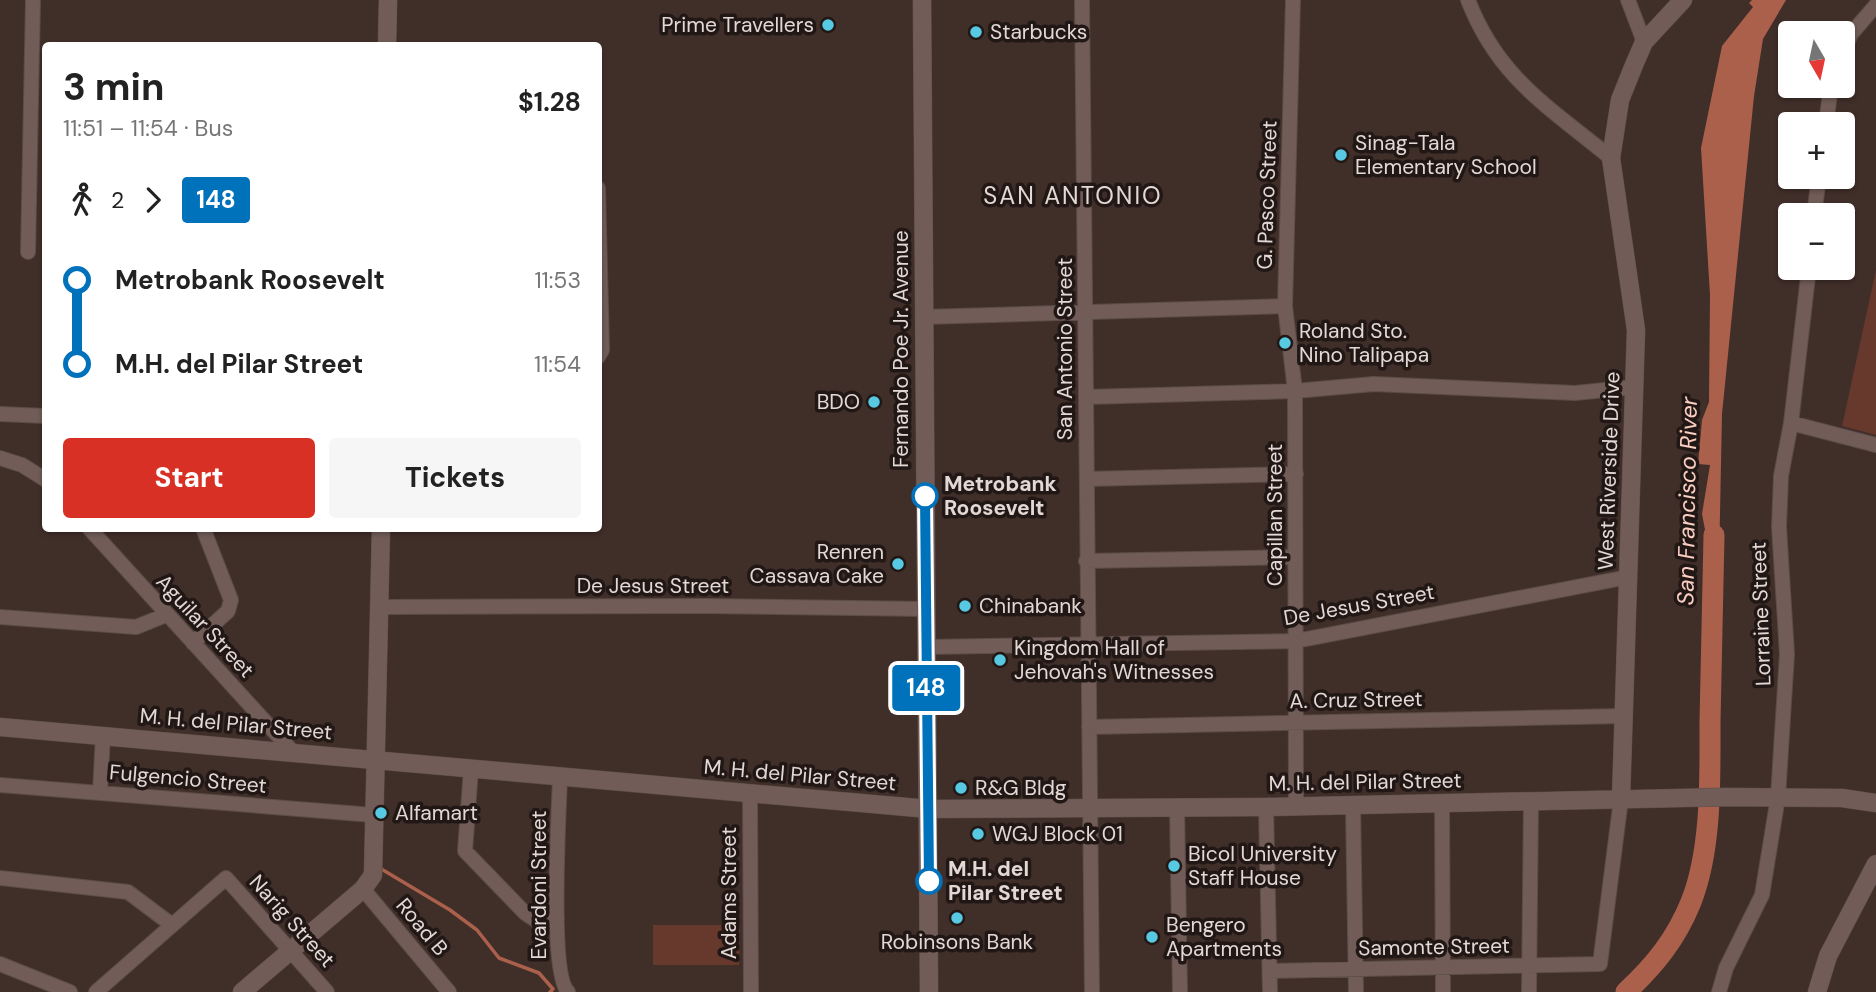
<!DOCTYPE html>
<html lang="en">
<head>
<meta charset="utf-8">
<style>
	body { margin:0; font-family:"DM Sans",sans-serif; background:#f6f6f6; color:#222; height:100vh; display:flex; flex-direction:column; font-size:26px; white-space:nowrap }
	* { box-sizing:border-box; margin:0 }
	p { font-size:23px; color:#767676 }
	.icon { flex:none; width:38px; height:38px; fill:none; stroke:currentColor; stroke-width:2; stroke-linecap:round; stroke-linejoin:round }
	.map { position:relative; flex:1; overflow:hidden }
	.sheet { position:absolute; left:42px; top:42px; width:560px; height:490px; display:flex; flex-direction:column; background:#fff; border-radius:7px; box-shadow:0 2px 5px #0004 }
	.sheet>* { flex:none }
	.badge { padding:0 14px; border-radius:5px; font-size:24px; line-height:46px }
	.needle { width:46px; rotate:171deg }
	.tools { position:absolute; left:1778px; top:21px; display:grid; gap:14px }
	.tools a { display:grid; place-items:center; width:77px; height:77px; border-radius:7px; background:#fff; box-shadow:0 2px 5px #0004; font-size:35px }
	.map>.badge { position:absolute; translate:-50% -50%; box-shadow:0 0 0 4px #fff }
	.legs { display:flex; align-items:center; gap:10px; height:77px; padding:0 21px; font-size:23px }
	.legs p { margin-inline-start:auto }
	.head { display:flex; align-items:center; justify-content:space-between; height:119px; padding:0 21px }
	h1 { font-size:38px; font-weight:700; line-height:52px }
	.cta { display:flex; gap:14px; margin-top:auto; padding:14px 21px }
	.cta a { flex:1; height:80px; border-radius:7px; background:#d93025; color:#fff; font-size:28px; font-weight:700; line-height:80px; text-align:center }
	.cta a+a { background:#f6f6f6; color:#222 }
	ul { padding:0 21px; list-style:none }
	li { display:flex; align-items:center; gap:24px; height:84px; font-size:26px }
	li i { display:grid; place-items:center; width:10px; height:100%; margin:0 9px; background:currentColor }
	li i::after { content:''; width:18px; height:18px; margin:-9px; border:5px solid; border-radius:50%; background:#fff }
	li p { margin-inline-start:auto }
	li:first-child i { background:linear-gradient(#0000 50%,currentColor 0) }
	li:last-child i { background:linear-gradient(currentColor 50%,#0000 0) }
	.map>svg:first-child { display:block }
</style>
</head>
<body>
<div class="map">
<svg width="1876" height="992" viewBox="0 0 1876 992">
	<rect width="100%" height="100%" fill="#402e29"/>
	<!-- green -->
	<path fill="#67382c" d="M 1876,270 L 1876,435 L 1842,426 Z
		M 653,925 L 740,925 L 739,965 L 653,965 Z"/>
	<!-- water -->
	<path fill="#ab604c" d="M 1752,0 L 1786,0 L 1763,39 L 1754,96 L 1722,414 L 1719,563 L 1711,561 L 1702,514 L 1710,465 L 1698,464 L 1702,420 L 1709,402 L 1710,295 L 1701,148 L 1722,46 L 1753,7 L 1749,3 Z"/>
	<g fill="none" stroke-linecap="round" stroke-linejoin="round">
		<!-- stream -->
		<path stroke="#ab604c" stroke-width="3.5" d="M 378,867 L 450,910 L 477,930 L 499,958 L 539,973 L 553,989 L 550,992"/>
		<!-- river -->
		<path stroke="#ab604c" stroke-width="21" d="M 1626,992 C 1655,965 1676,939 1691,902 C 1712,849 1710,778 1710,722 C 1711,660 1713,597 1714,535"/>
		<defs>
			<path id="street" d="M 1082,0 L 1092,992
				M 1293,0 L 1285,306 L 1295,391 L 1296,806
				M 1468,0 C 1498,78 1549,107 1611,158
				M 1628,0 L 1644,42
				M 1843,53 L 1851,34 L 1876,5
				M 1826,124 L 1831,86
				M 598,188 L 602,350 L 598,357
				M 1814,215 L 1819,177
				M 28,252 L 33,0
				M 924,317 L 1285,306
				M 1086,397 L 1295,391 L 1374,384 L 1575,393 L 1635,387
				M 0,414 L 46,416
				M 1791,423 L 1876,445
				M 0,458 L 22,465 L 46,480
				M 1087,479 L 1296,474
				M 89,528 L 291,750
				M 1086,561 L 1295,557
				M 380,607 L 706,606 L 926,609
				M 0,617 L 136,627 L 166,615
				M 193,643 L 228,611 L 231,600 L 203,528
				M 926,647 L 1296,641 L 1628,577
				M 1089,727 L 1623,716
				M 471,769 L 465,851 L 525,913 L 537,921 L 557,919
				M 560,777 C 559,811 549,973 568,992
				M 0,785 L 373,815
				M 100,793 L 103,735
				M 750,794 L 751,992
				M 1442,803 L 1443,992
				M 1353,805 L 1356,992
				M 1177,807 L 1180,992
				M 1266,807 L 1270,992
				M 0,878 L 128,892 L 172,925
				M 363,889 L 449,992
				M 0,964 L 70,992
				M 1270,971 L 1600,964 L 1621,799
				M 96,992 L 226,878 L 327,992
				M 1529,992 L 1531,801
				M 1719,992 L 1726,968 L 1762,895 L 1778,797 L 1787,654 L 1779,527 L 1781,476 L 1791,423 L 1809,268"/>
			<path id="secondary" d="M 922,0 L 929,992
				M 387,46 L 388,0
				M 0,727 L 929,809 L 1266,807 L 1726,797 L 1842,798 L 1876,803
				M 1621,799 L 1636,330 L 1611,158 L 1620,100 L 1634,65 L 1644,42 L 1683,0
				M 242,992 L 363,889 L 373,875 L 381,528
				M 1817,992 L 1828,956 L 1876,864"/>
		</defs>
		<!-- street casing -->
		<use href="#street" stroke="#5b4c48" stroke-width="16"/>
		<!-- secondary casing -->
		<use href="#secondary" stroke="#5b4c48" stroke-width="19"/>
		<!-- street -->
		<use href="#street" stroke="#715c57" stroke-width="14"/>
		<!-- secondary -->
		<use href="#secondary" stroke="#715c57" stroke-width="18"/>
	</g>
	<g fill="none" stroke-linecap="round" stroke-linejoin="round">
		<defs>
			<path id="line-1" d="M 925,496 L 929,881"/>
		</defs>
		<!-- line-1 casing -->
		<use href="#line-1" stroke="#fff" stroke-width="16"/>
		<!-- line-1 -->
		<use href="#line-1" stroke="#0072bc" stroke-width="10"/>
	</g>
	<!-- markers -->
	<g fill="#58c9e3" stroke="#211816" stroke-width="2.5">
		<circle cx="828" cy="25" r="7"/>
		<circle cx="976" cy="32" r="7"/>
		<circle cx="1341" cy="155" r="7"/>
		<circle cx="1285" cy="343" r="7"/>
		<circle cx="874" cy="402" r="7"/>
		<circle cx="898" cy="564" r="7"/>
		<circle cx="965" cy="606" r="7"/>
		<circle cx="1000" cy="660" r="7"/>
		<circle cx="961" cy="788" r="7"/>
		<circle cx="381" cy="813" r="7"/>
		<circle cx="978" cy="834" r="7"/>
		<circle cx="1174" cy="866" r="7"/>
		<circle cx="957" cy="918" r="7"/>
		<circle cx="1152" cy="937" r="7"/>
	</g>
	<g fill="#fff" stroke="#0072bc" stroke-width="3.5">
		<circle cx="925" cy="496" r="12"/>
		<circle cx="929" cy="881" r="12"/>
	</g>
	<g text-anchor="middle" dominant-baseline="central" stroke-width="7" stroke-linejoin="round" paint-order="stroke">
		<!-- poi labels -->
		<g font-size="21" fill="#e4d8d4" stroke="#211816" text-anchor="start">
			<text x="814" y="25" text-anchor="end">Prime Travellers</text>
			<text x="990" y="32">Starbucks</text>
			<text x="1355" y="143">Sinag-Tala<tspan x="1355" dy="24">Elementary School</tspan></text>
			<text x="1299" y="331">Roland Sto.<tspan x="1299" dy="24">Nino Talipapa</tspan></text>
			<text x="860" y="402" text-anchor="end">BDO</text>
			<text x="884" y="552" text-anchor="end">Renren<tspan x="884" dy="24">Cassava Cake</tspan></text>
			<text x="979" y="606">Chinabank</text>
			<text x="1014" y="648">Kingdom Hall of<tspan x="1014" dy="24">Jehovah's Witnesses</tspan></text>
			<text x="975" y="788">R&amp;G Bldg</text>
			<text x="395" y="813">Alfamart</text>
			<text x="992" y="834">WGJ Block 01</text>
			<text x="1188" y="854">Bicol University<tspan x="1188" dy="24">Staff House</tspan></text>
			<text x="1166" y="925">Bengero<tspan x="1166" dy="24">Apartments</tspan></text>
			<text x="957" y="942" text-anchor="middle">Robinsons Bank</text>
		</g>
		<!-- street labels -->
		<g font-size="21" fill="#e4d8d4" stroke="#211816">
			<text transform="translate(1267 195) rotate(-88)">G. Pasco Street</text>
			<text transform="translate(901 349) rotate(-90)">Fernando Poe Jr. Avenue</text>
			<text transform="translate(1065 349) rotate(-90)">San Antonio Street</text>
			<text transform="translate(1609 471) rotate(-88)">West Riverside Drive</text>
			<text transform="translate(1275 515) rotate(-90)">Capillan Street</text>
			<text x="653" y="586">De Jesus Street</text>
			<text transform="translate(1359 605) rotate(-10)">De Jesus Street</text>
			<text transform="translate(1761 614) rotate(-92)">Lorraine Street</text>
			<text transform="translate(205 626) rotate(47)">Aguilar Street</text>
			<text transform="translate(1356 700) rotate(-1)">A. Cruz Street</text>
			<text transform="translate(236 724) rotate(5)">M. H. del Pilar Street</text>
			<text transform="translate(800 775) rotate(5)">M. H. del Pilar Street</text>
			<text transform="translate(188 779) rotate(5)">Fulgencio Street</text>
			<text transform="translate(1365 782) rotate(-1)">M. H. del Pilar Street</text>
			<text transform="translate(539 885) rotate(-90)">Evardoni Street</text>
			<text transform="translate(729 893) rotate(-90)">Adams Street</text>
			<text transform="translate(292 921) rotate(48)">Narig Street</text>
			<text transform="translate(422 927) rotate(50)">Road B</text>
			<text transform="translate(1434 947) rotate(-1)">Samonte Street</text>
		</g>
		<!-- stop labels -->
		<g font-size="21" font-weight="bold" fill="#e4d8d4" stroke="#211816" text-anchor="start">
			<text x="944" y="484">Metrobank<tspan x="944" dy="24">Roosevelt</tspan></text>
			<text x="948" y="869">M.H. del<tspan x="948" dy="24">Pilar Street</tspan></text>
		</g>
		<!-- water labels -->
		<g font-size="23" font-style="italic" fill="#facdc1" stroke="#211816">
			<text transform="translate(1687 501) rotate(-89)">San Francisco River</text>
		</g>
		<!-- quarter labels -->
		<g font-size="24" letter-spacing="2" fill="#e4d8d4" stroke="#211816">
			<text x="1073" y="195">SAN ANTONIO</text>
		</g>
	</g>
</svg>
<div class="tools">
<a><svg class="needle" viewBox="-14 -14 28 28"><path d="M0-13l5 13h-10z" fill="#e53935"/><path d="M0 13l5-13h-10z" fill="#767676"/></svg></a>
<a>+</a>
<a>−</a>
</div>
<b class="badge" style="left:926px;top:688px;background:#0072bc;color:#fff">148</b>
<section class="sheet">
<div class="head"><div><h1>3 min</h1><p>11:51 – 11:54 · Bus</p></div><b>$1.28</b></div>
<div class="legs"><svg class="icon" aria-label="walk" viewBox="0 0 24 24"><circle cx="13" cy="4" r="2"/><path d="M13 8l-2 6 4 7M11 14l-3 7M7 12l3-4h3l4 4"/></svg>2<svg class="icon" aria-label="forward" viewBox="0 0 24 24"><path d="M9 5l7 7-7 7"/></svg><b class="badge" style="background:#0072bc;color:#fff">148</b></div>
<ul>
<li><i style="color:#0072bc"></i><b>Metrobank Roosevelt</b><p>11:53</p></li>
<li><i style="color:#0072bc"></i><b>M.H. del Pilar Street</b><p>11:54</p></li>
</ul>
<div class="cta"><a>Start</a><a>Tickets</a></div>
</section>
</div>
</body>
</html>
